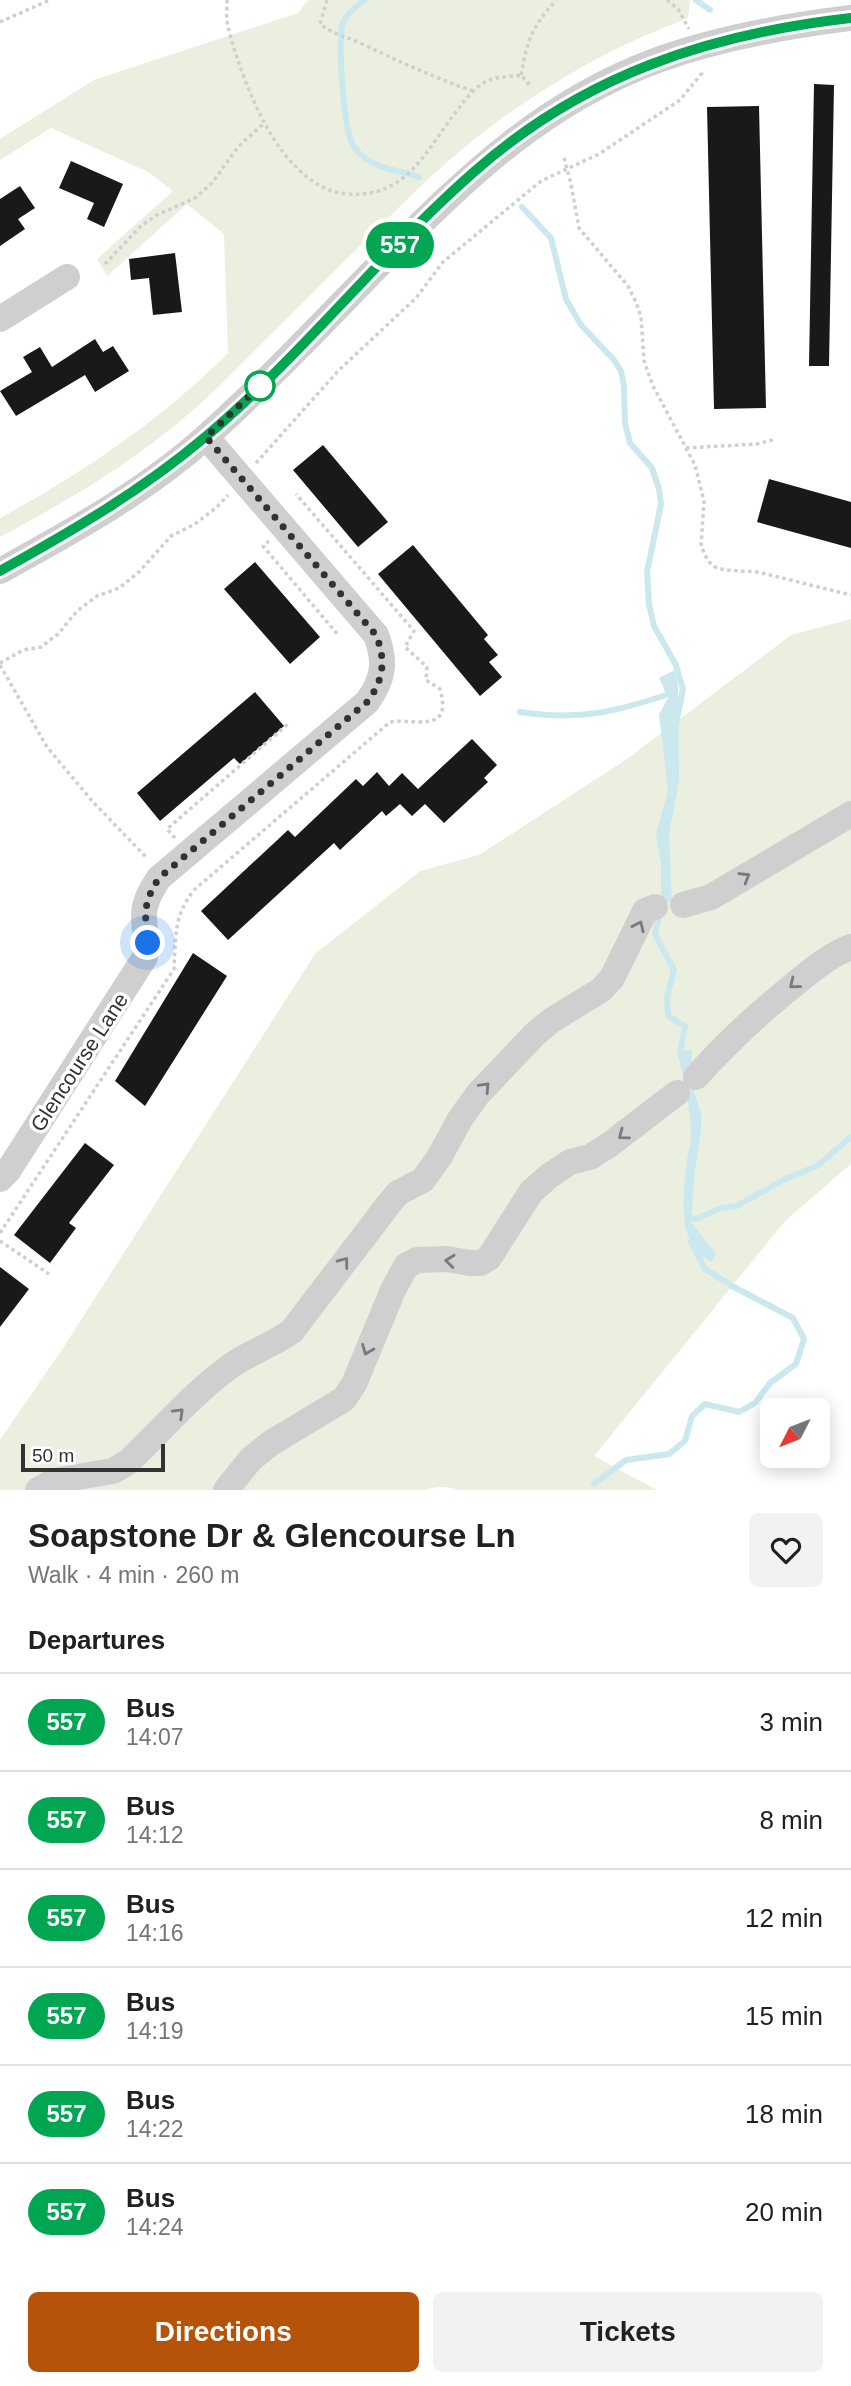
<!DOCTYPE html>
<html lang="en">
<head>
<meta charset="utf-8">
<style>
	body { margin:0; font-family:Helvetica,sans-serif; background:#f2f2f2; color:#202124; height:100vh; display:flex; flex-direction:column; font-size:26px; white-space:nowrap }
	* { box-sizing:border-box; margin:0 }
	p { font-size:23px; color:#757577 }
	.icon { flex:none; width:38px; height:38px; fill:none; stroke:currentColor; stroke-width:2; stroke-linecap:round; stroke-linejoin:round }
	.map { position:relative; height:1490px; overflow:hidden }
	.panel { display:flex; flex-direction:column; background:#fff; flex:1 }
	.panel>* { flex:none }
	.badge { padding:0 14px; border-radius:23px; font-size:24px; line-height:46px }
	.needle { width:46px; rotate:228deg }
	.tools { position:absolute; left:760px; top:1398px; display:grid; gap:14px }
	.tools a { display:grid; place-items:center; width:70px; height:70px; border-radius:10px; background:#fff; box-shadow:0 4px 18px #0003; font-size:35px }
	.scale { position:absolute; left:21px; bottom:18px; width:144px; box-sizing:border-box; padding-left:7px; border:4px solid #323232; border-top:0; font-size:19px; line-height:24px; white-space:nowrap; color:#323232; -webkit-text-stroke:5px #fff; paint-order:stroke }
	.you { position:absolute; width:35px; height:35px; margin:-18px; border:5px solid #fff; border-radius:50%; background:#1a73e8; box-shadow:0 0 0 10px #1a73e833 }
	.map>.badge { position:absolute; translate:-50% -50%; box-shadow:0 0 0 4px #fff }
	h2 { padding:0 28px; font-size:26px; line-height:63px }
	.round { display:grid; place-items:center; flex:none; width:74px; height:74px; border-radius:10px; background:#f2f2f2 }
	.headline { display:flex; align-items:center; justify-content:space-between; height:119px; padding:0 28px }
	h1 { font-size:33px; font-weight:700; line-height:52px }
	.cta { display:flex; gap:14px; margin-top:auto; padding:14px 28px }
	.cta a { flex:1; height:80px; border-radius:10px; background:#b45309; color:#fff; font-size:28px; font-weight:700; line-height:80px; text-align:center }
	.cta a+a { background:#f2f2f2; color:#202124 }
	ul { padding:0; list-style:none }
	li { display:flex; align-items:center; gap:21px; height:98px; padding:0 28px; border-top:2px solid #e0e0e0 }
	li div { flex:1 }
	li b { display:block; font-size:26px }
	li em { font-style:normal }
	li .badge { min-width:77px; font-weight:700; text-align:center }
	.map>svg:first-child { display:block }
</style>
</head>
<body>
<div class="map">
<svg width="851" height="1490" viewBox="0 0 851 1490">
	<rect width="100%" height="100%" fill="#fff"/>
	<!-- green -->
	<path fill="#ebefe0" d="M 308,0 L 690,0 L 688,18 C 621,43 559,77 501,119 C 452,154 409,197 366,240 C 314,291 263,342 211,394 C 145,455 79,495 0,537 L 0,518 C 83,473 161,420 228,353 L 224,234 L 187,204 L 107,276 L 97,259 L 173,191 L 148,172 L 51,128 L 0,160 L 0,139 L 94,80 L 298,13 Z
		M 851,619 L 851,1164 L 785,1221 L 594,1456 L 657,1490 L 459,1490 C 447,1486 437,1486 425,1490 L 0,1490 L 0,1440 L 63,1348 L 315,954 L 420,871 L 479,855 L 627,759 L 791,635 Z"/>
	<!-- water -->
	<path fill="#cbe8ef" d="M 675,670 L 678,685 L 679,765 L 679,782 L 669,833 L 672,902 L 661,902 L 661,864 L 656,834 L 668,791 L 659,714 L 668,698 L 659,678 Z
		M 692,1050 L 692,1084 L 701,1114 L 701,1131 L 695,1170 L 691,1222 L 716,1254 L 711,1262 C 674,1244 684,1193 687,1159 C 688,1150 692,1141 691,1132 C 690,1105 683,1079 678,1052 Z"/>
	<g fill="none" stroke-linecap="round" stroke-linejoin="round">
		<!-- stream -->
		<path stroke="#cbe8ef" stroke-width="6" d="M 365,0 C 357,6 347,13 343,23 C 337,43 344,121 351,141 C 353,145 356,151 360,154 C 375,169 399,170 419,177
			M 696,0 L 710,10
			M 522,207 L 551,238 L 566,299 L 581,325 L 614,360 L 621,371 L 624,387 L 625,423 L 630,443 L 652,468 L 659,489 L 661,504 L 647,572 L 649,604 L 654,626 L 676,665 L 683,689 L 676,724
			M 520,712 C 579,721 616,712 672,693
			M 660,912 L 655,934 L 674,970 L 667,997 L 668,1016 L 685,1026 L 680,1053 L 682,1059
			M 687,1216 L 696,1219 L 721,1208 L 737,1206 L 785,1179 L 817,1166 L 851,1137
			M 594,1484 L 626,1460 L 669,1454 L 685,1441 L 692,1416 L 705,1404 L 739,1412 L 755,1403 L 770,1383 L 796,1364 L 804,1339 L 793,1318 L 732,1286 L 705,1269 L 691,1242"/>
	</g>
	<!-- building -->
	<path fill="#191919" d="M 814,84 L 834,85 L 829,366 L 809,366 Z
		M 759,106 L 766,408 L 714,409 L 707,107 Z
		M 71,161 L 123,184 L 104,227 L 87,219 L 94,203 L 59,188 Z
		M 20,186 L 35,208 L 18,219 L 25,229 L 0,246 L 0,199 Z
		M 175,253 L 182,312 L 153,315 L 149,278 L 131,280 L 129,259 Z
		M 95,339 L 103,352 L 113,346 L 129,371 L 95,392 L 85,375 L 16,416 L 0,391 L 32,372 L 23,357 L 40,347 L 52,367 Z
		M 323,445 L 388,522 L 358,547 L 293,470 Z
		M 769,479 L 851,502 L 851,548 L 757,522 Z
		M 413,545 L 488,635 L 484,639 L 498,655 L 489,662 L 502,677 L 480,696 L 378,574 Z
		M 255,562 L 320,637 L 290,664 L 224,589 Z
		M 255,692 L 284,726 L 240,764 L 234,758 L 160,821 L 137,793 Z
		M 472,739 L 497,765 L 484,778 L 488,782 L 444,823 L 425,804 L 412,816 L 400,804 L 386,816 L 382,811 L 340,850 L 334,843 L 228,940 L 201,911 L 288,830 L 295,837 L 356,779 L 363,786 L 377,772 L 389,786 L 402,773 L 418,789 Z
		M 193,953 L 227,976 L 145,1106 L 115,1081 Z
		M 85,1143 L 114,1165 L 69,1223 L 76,1228 L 50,1263 L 14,1235 Z
		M 0,1267 L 29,1289 L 0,1327 Z"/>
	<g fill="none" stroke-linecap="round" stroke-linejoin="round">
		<!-- path -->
		<path stroke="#cfcfcf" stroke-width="3.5" stroke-dasharray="3.5 3.5" stroke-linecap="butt" d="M 227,0 C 227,9 226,18 228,27 C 238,66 257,116 280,148 C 297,171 319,192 348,194 C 409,198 426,149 459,108 C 466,99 474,88 485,82 C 496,76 509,77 521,75 L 531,87
			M 327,0 L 320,24 C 335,35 344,36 360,43 C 398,61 433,77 473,91
			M 667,0 L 678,9 L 689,29
			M 0,22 L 50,0
			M 521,75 C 528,38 531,29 556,0
			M 564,158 L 571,184 L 579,228 L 628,286 L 636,302 L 641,317 L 644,361 L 653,386 L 695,465 L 704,501 L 701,546 L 708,561 L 715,567 L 725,570 L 758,572 L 851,595
			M 105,264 L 142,225 L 157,215 L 195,198 L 212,183 L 239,146 L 263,124
			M 686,448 L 757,444 L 776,439
			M 256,463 L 339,370 L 416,298 L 443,262 L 541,181 L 599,154 L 680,100 L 702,73 L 701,70
			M 269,541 L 263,546 L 339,636
			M 0,663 L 23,650 L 41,647 L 58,634 L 77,611 L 97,596 L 119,588 L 139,572 L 171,536 L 195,524 L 217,507 L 228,495
			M 0,665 L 47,747 L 93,802 L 147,858
			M 175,838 L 167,829 L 289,723
			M 0,1233 L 174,969 C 176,937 173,917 194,890 L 390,722 C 415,718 453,735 440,689 L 426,680 L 427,667 L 405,647 L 414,631 L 296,494
			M 0,1241 L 49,1274"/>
		<!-- minor -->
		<path stroke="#cfcfcf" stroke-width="26" d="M 0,319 L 67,277
			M 0,571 C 73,531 146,491 208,435 C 271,378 329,316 388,256 C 469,175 545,102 655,61 C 718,38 785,26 851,18
			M 683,905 L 711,897 L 851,814
			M 696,1077 C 727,1042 760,1012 796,983 C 812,970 831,954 851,947
			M 0,1179 L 8,1171 L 145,957 C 148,942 144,931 144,916 C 144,902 151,890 159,878 L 367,702 C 384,679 386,661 376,635 L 206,437
			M 38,1490 L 54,1481 L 113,1471 L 128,1462 C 161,1431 199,1387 235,1363 C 254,1351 274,1344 292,1331 L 388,1205 L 398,1193 L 423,1180 L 440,1156 L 460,1119 L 478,1094 L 535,1034 L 552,1020 L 601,990 L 612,978 L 645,911 L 655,907
			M 226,1490 L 251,1459 L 271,1443 L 344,1399 L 354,1384 L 393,1290 L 406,1266 L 417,1260 L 447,1259 L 470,1263 L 480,1263 L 489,1258 L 531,1192 L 549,1176 L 570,1162 L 590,1157 L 609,1145 L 677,1093"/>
	</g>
	<!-- one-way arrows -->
	<defs><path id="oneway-chevron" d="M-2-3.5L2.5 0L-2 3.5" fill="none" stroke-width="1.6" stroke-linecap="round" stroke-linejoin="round" transform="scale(1.75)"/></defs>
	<g stroke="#797979">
		<use href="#oneway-chevron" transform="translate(745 877) rotate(-31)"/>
		<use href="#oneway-chevron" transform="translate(639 926) rotate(-65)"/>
		<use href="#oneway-chevron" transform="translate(794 984) rotate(141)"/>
		<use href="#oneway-chevron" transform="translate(485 1087) rotate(-47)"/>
		<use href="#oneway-chevron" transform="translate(623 1135) rotate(143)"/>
		<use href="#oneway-chevron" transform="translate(450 1261) rotate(-174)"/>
		<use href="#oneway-chevron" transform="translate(344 1262) rotate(-53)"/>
		<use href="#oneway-chevron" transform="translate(367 1350) rotate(112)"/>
		<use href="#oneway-chevron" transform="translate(179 1413) rotate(-44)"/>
	</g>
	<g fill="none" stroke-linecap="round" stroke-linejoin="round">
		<defs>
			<path id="line" d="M 0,571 C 72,531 141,491 204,438 C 301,357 380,254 475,171 C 584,75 709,34 851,18"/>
		</defs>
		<!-- line casing -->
		<use href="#line" stroke="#fff" stroke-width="16"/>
		<!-- line -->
		<use href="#line" stroke="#00a651" stroke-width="10"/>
		<!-- walk -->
		<path stroke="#323232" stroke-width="7" stroke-dasharray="0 12.6" d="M 148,943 C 145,915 142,904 159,878 L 367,702 C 384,680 386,660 376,635 L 206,437 L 260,386"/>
	</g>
	<!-- markers -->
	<circle fill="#fff" stroke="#00a651" stroke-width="3.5" cx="260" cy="386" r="14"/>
	<g text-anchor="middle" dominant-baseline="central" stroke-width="7" stroke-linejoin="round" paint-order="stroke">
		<!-- street labels -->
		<g font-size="21" fill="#323232" stroke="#fff">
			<text transform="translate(79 1062) rotate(-57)">Glencourse Lane</text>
		</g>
	</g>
</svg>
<div class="tools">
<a><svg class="needle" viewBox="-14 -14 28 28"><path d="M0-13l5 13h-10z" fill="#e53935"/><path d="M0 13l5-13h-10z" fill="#757577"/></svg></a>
</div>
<div class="scale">50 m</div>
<div class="you" style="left:148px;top:943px"></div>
<b class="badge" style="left:400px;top:245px;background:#00a651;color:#fff">557</b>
</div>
<section class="panel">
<div class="headline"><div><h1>Soapstone Dr &amp; Glencourse Ln</h1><p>Walk · 4 min · 260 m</p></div><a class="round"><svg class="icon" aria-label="heart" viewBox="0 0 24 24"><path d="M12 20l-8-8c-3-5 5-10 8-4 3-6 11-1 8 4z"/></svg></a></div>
<h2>Departures</h2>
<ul>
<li><span class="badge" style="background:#00a651;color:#fff">557</span><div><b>Bus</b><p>14:07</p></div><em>3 min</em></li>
<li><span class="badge" style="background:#00a651;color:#fff">557</span><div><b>Bus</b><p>14:12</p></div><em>8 min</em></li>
<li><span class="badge" style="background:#00a651;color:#fff">557</span><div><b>Bus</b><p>14:16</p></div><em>12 min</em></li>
<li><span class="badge" style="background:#00a651;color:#fff">557</span><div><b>Bus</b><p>14:19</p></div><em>15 min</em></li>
<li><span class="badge" style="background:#00a651;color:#fff">557</span><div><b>Bus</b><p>14:22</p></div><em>18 min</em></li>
<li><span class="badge" style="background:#00a651;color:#fff">557</span><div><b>Bus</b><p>14:24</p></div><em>20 min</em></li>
</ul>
<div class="cta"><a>Directions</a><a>Tickets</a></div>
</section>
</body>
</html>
